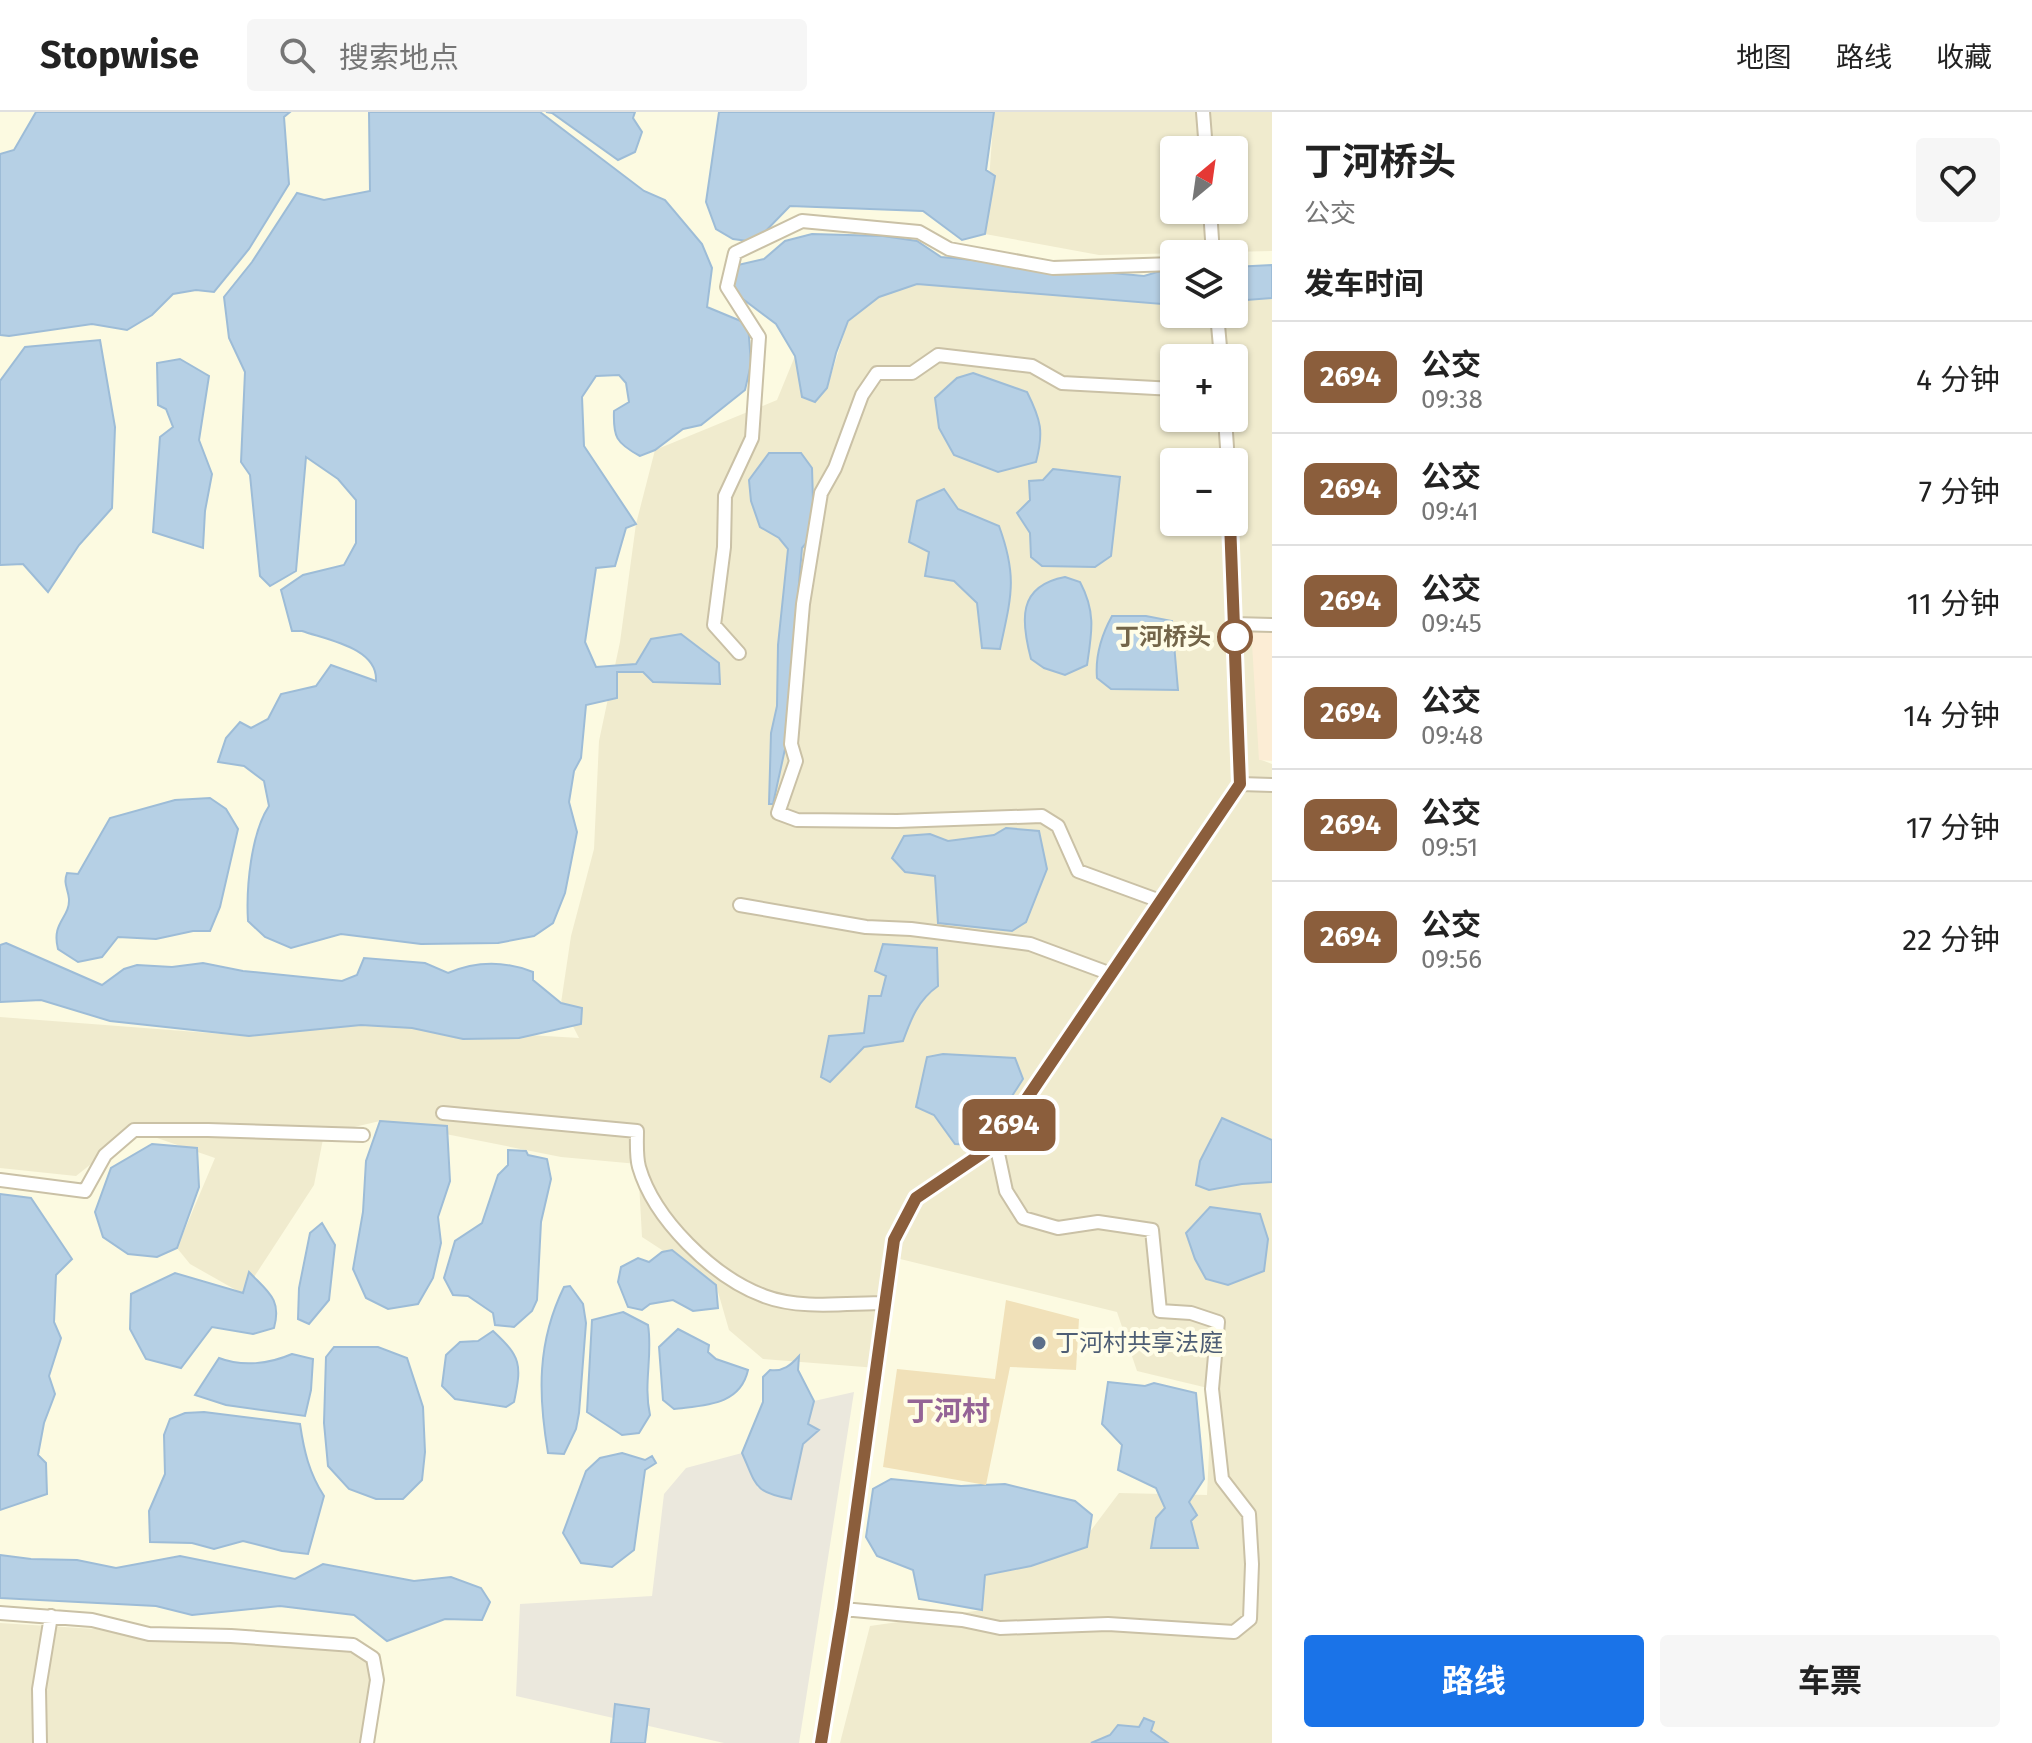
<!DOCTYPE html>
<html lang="zh">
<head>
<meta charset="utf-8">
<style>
	body { margin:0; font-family:"Fira Sans","Noto Sans SC",sans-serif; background:#f6f6f6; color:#222; height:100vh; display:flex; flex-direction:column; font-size:30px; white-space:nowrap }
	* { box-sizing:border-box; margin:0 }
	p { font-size:26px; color:#767676 }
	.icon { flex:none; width:44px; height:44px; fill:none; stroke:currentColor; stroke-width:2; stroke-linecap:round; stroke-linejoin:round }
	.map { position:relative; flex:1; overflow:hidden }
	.side { display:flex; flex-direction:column; background:#fff; width:760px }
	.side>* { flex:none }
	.badge { padding:0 16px; border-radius:12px; font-size:28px; line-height:52px }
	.needle { width:52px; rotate:29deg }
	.fabs { position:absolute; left:1160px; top:24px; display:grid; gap:16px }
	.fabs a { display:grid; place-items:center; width:88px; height:88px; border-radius:8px; background:#fff; box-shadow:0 2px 6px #0004; font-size:40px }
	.map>.badge { position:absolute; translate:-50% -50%; box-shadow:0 0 0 4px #fff }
	h2 { padding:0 32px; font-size:30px; line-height:72px }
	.round { display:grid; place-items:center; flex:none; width:84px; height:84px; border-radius:8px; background:#f6f6f6 }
	.summary { display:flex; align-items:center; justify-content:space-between; height:136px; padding:0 32px }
	h1 { font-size:38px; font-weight:700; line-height:60px }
	.action { display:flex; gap:16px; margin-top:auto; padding:16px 32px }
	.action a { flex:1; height:92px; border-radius:8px; background:#1a73e8; color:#fff; font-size:32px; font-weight:700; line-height:92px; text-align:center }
	.action a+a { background:#f6f6f6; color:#222 }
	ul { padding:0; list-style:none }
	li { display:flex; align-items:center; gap:24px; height:112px; padding:0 32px; border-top:2px solid #e0e0e0 }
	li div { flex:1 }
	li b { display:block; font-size:30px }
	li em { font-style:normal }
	li .badge { min-width:88px; font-weight:700; text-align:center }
	header { display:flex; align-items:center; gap:48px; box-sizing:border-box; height:112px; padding:0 40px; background:#fff; border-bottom:2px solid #e0e0e0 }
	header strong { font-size:38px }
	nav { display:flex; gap:44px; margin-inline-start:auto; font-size:28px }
	.search { width:560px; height:72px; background:#f6f6f6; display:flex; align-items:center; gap:20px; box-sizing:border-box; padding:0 28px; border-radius:8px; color:#767676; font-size:30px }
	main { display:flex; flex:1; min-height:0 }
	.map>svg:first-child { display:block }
</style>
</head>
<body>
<header>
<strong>Stopwise</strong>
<div class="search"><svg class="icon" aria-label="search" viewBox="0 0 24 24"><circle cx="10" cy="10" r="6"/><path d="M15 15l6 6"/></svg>搜索地点</div>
<nav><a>地图</a><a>路线</a><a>收藏</a></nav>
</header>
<main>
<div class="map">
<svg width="1272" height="1631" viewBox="0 0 1272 1631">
	<rect width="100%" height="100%" fill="#fcfae1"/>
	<!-- residential -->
	<path fill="#f0ebce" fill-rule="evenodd" d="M 994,0 L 1272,0 L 1272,139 L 1099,143 L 985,122 ZM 1174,38 L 1234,38 L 1234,98 L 1174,98 Z
		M 917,172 L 1174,193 L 1174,202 L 1234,202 L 1234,189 L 1272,186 L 1272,513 L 1259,647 L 1272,652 L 1272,1631 L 840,1631 L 870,1514 L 982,1498 L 985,1463 L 1089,1421 L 1119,1381 L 1207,1383 L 1212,1277 L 1137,1259 L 1117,1200 L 892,1145 L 877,1256 L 763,1247 L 729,1218 L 716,1173 L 642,1125 L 638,1052 L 561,1045 L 380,1009 L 324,1022 L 314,1073 L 243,1182 L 190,1152 L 177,1136 L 215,1046 L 134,1018 L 76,1064 L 0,1056 L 0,905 L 249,924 L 361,913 L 579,926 L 561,891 L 571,824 L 594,737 L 599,629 L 620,530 L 636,412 L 655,338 L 777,288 L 795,244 L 802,285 L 815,290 L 827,276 L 848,209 L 879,185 ZM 1174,246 L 1234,246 L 1234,306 L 1174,306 ZM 1174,350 L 1234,350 L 1234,410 L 1174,410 Z
		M 0,1511 L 353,1533 L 373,1546 L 363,1631 L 0,1631 Z"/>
	<!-- commercial -->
	<path fill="#fcedd5" d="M 1251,515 L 1272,516 L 1272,649 L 1259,648 Z"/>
	<!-- industrial -->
	<path fill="#ebe8dd" d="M 854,1280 L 799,1631 L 724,1631 L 516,1584 L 520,1492 L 652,1484 L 664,1382 L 686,1356 L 742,1341 L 758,1376 L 803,1332 L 814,1289 Z"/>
	<!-- water -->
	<path fill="#b6d0e5" stroke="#9dbcd7" stroke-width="2" d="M 36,0 L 290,0 L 284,5 L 289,72 L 249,137 L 214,180 L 196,178 L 173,182 L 152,203 L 127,218 L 92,212 L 9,224 L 0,223 L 0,42 L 14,38 Z
		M 369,0 L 540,0 L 644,79 L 665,88 L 702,132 L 712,156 L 707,195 L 748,212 L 751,252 L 745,278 L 701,313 L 683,317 L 655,338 L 640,344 C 616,331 613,325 614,299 L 629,290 L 626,271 L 619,263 L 596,264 L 582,285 L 584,334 L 636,412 L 626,416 L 615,454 L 596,456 L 585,530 L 596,555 L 636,552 L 651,527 L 681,522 L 719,551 L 720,572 L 653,570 L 643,560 L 617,560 L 617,586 L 586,593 L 581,646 L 574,659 L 569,690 L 577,720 L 565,781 L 553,811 L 534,824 L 498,831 L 421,832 L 341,822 L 291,836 L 265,825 L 248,809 C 246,776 251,721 269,694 L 264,669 L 244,654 L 218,650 L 226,626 L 240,610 L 251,616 L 268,607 L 281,582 L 316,574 L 331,553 L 376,569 C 378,536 328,528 302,519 L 292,519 L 281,478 L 303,463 L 344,453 L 356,431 L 356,388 L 338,367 L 306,345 L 296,459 L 270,474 L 260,464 L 250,363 L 241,350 L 245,260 L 229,226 L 224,185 L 252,150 L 297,81 L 324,88 L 370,79 Z
		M 546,0 L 635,0 L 633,6 L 642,20 L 635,40 L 618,48 L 552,1 Z
		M 719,0 L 994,0 L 986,58 L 995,64 L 985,122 L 962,128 L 923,99 L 790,94 L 755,130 L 733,127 L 716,117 L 706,90 Z
		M 812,122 L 883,124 L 917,129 L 941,145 L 1144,164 L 1174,155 L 1174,193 L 917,172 L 879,185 L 848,209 L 836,241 L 827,276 L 815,290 L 802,285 L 795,244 L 776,212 L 727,175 L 729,155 L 764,147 L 785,129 Z
		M 1272,153 L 1272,186 L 1234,189 L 1234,155 Z
		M 100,228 L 115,315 L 112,396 L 79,433 L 48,480 L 23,452 L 0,453 L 0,269 L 25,235 Z
		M 180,247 L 209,264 L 199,328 L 212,362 L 205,399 L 203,436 L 153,420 L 160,325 L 173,315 L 166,297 L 158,293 L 157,251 Z
		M 973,261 L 1027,280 C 1041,308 1044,320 1036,350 L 998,360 L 954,343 L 939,316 L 935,286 L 957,266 Z
		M 769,341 L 801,341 L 812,356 L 814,422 L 802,436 L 785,637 L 773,692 L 769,692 L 771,621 L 777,594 L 778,533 L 788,437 L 779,426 L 760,415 L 751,389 L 749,368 Z
		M 1053,357 L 1120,365 L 1111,444 L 1095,455 L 1042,454 L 1031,445 L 1030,421 L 1017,401 L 1030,388 L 1029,369 L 1043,368 Z
		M 944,377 L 958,397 L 999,414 C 1018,466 1011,485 1000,537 L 982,536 L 977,491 L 954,469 L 925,464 L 929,440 L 909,430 L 917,389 Z
		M 1065,465 L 1080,470 C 1096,500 1092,520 1087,553 L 1065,563 L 1044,556 L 1031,547 C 1021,509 1017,474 1065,465 Z
		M 1112,504 L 1146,504 L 1172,509 L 1178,578 L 1111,577 L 1097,566 C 1095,543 1101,524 1112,504 Z
		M 210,686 L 226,697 L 238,717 L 220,795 L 210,819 L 193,819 L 156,827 L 118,825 L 102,845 L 78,850 L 58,837 C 51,810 70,806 69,787 C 68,776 63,772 67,761 L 78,762 L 110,706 L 175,688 Z
		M 1006,716 L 1039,719 L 1047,757 L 1026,810 L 1012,819 L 938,811 L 935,764 L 905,760 L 892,746 L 904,724 L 930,722 L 948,729 L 994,723 Z
		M 6,831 L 102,873 L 124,857 L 137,853 L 172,855 L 203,851 L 243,859 L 342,869 L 357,863 L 364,846 L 425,851 L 448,861 C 476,849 505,849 533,860 L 533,868 L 561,891 L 582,896 L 581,912 L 519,926 L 463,927 L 412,916 L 361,913 L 249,924 L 110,909 L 41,888 L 0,890 L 0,833 Z
		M 883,832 L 937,836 L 938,874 C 918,888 911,907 903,929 L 864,935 L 830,970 L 821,965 L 829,924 L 864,921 L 869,884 L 881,884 L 886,864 L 875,859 Z
		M 943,942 L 1015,946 L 1023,967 L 988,1021 L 972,1033 L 955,1032 L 934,1003 L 916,995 L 927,945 Z
		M 1222,1006 L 1272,1028 L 1272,1070 L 1242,1072 L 1209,1078 L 1196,1073 L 1200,1049 Z
		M 380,1009 L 447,1014 L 450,1069 L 438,1105 L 441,1131 L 433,1166 L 418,1192 L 388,1197 L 366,1186 L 353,1157 L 363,1100 L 366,1049 Z
		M 152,1032 L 197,1036 L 199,1075 L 177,1136 L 157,1145 L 128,1142 L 103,1125 L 95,1100 L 111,1056 Z
		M 508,1038 L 526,1039 L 528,1043 L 547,1047 L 551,1067 L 541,1110 L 537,1188 L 532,1199 L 514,1215 L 495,1213 L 493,1201 L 468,1184 L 453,1183 L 444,1166 L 455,1129 L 482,1111 L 498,1063 L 508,1053 Z
		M 0,1082 L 31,1086 L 72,1147 L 56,1163 L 54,1210 L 61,1226 L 49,1264 L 55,1282 L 44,1311 L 38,1343 L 46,1351 L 47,1382 L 0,1398 Z
		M 1210,1095 L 1260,1102 L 1268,1127 L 1264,1159 L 1228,1173 L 1206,1167 L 1195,1147 L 1186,1121 Z
		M 322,1111 L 335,1133 L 329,1188 L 309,1212 L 298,1207 L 299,1176 L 310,1121 Z
		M 672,1138 L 716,1173 L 718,1196 L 693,1199 L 673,1188 L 650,1192 L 642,1198 L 628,1195 L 618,1170 L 621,1155 L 638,1146 L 649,1150 L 662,1140 Z
		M 249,1160 C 268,1180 282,1187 274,1216 L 253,1222 L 212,1215 L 181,1256 L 146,1247 L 130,1217 L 131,1182 L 175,1161 L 243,1181 Z
		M 570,1174 L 583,1192 L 586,1211 L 579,1301 L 576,1317 L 564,1342 L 548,1341 C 538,1282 537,1230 564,1175 Z
		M 623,1200 L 648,1213 C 653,1243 643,1272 650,1303 L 639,1321 L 622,1323 L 587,1300 L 592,1208 Z
		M 678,1217 L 709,1233 L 708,1240 L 716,1247 L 748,1258 C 740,1294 704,1293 674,1297 L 663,1288 L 659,1235 Z
		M 493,1219 C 521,1245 522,1252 514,1290 L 506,1295 L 455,1287 L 442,1274 L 446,1243 L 460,1230 L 478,1229 Z
		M 334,1235 L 378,1235 L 407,1246 L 423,1295 L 425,1340 L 422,1368 L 403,1387 L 376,1387 L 349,1377 L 328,1354 L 324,1311 L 326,1245 Z
		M 292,1242 L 313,1247 L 311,1278 L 305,1304 L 226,1293 L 195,1283 L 219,1246 C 242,1255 269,1252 292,1242 Z
		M 799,1244 L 798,1258 L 814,1289 L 808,1312 L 819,1318 L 803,1332 L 791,1387 C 753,1380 757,1374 742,1341 L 763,1290 L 763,1265 L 770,1258 C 783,1260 791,1253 799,1244 Z
		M 1108,1270 L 1145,1274 L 1154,1271 L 1196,1281 L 1204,1367 L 1189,1390 L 1197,1403 L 1191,1409 L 1198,1436 L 1151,1436 L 1156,1406 L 1165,1396 L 1156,1376 L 1118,1358 L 1122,1333 L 1102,1312 Z
		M 204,1300 L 300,1312 C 304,1339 309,1361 324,1384 L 308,1442 L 282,1439 L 243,1429 L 214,1437 L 192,1431 L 150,1430 L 149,1399 L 165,1362 L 164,1323 L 170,1307 L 185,1301 Z
		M 622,1341 L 645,1348 L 652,1344 L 656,1351 L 645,1358 L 634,1438 L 612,1455 L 581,1451 L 563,1421 L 586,1359 L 600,1346 Z
		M 891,1367 L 961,1374 L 1005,1372 L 1075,1389 L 1092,1403 L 1087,1435 L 1031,1454 L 985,1463 L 982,1498 L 919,1487 L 913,1458 L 877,1444 L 866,1425 L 873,1377 Z
		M 0,1443 L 31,1447 L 77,1448 L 116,1456 L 180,1444 L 295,1467 L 323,1452 L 414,1469 L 451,1465 L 481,1476 L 490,1490 L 482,1508 L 445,1507 L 387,1529 L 354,1503 L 280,1494 L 192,1503 L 156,1494 L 0,1486 Z
		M 615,1592 L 649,1597 L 645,1631 L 611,1631 Z
		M 1144,1606 L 1154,1610 L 1151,1619 L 1168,1631 L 1091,1631 L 1110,1623 L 1118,1613 L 1139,1615 Z"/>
	<!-- building -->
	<path fill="#f1e1b9" d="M 1006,1188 L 1079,1207 L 1076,1258 L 1010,1255 L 986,1373 L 883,1355 L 897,1257 L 995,1267 Z"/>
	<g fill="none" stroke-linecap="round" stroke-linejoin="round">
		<defs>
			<path id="street" d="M 1203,0 L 1206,38
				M 1210,98 L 1213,142
				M 1217,202 L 1221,246
				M 1225,306 L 1228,350
				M 1234,512 L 1272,513
				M 739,541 L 714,513 L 724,435 L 725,384 L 752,326 L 759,225 L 727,175 L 735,141 L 802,109 L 919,120 L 949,137 L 1053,156 L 1174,152
				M 1240,672 L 1272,673
				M 1160,789 L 1078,759 L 1058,714 L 1042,704 L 897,709 L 797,708 L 778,701 L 796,649 L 791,632 L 803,492 L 821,381 L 835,356 L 862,283 L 877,261 L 912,261 L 938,243 L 1032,254 L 1062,271 L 1174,277
				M 740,793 L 866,815 L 911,817 L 1030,832 L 1111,862
				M 443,1001 L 637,1019 C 637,1030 636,1044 639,1055 C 654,1107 713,1165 764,1184 C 801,1198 847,1191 886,1191
				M 0,1068 L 85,1079 L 105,1043 L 134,1018 L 208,1018 L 363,1023
				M 843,1497 L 962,1508 L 1000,1516 L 1108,1512 L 1234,1520 L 1250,1507 L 1252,1452 L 1249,1402 L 1222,1367 L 1212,1277 L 1218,1210 L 1191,1201 L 1160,1199 L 1152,1118 L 1098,1110 L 1058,1116 L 1023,1106 L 1006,1079 L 996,1032
				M 0,1501 L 92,1508 L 149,1522 L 231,1524 L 353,1533 L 373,1546 L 377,1568 L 367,1631
				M 40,1631 L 39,1577 L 51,1504
				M 821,1631 L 843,1497 L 894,1128 L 916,1086 L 996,1032 L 1240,672 L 1230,410"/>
		</defs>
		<!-- street casing -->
		<use href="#street" stroke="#cac1a6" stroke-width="16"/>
		<!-- street -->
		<use href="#street" stroke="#fff" stroke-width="12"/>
	</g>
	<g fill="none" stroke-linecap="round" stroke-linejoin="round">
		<defs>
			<path id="line" d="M 821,1631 L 843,1497 L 894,1128 L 916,1086 L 996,1032 L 1240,672 L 1230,410"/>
		</defs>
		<!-- line casing -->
		<use href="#line" stroke="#fff" stroke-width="18"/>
		<!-- line -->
		<use href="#line" stroke="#8b5e3c" stroke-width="12"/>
	</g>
	<!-- markers -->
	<circle fill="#fff" stroke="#8b5e3c" stroke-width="4" cx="1235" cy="525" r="16"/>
	<circle fill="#5c6f8a" stroke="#fffde7" stroke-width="3" cx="1039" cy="1231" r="8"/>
	<g text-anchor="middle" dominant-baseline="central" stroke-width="8" stroke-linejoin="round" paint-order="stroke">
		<!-- stop labels -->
		<g font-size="24" font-weight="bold" fill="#736549" stroke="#fffde7" text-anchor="end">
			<text x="1211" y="525">丁河桥头</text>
		</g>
		<!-- service labels -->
		<g font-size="24" fill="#4e5e75" stroke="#fffde7" text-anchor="start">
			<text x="1055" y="1231">丁河村共享法庭</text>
		</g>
		<!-- quarter labels -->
		<g font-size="28" font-weight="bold" fill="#956496" stroke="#fffde7">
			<text x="948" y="1299">丁河村</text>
		</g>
	</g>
</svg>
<div class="fabs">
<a><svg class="needle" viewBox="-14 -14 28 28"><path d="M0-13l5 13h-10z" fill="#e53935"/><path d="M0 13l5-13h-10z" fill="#767676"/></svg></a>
<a><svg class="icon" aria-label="layers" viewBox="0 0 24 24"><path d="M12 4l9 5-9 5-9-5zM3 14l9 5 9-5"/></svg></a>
<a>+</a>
<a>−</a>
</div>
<b class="badge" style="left:1009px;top:1013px;background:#8b5e3c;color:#fff">2694</b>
</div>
<section class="side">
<div class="summary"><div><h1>丁河桥头</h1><p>公交</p></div><a class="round"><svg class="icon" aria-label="heart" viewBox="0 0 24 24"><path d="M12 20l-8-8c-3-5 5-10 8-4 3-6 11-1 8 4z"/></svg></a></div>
<h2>发车时间</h2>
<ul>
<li><span class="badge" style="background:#8b5e3c;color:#fff">2694</span><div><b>公交</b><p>09:38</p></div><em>4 分钟</em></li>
<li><span class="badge" style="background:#8b5e3c;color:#fff">2694</span><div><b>公交</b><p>09:41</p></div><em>7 分钟</em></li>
<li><span class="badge" style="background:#8b5e3c;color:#fff">2694</span><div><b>公交</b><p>09:45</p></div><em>11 分钟</em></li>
<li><span class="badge" style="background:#8b5e3c;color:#fff">2694</span><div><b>公交</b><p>09:48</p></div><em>14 分钟</em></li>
<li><span class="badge" style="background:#8b5e3c;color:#fff">2694</span><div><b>公交</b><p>09:51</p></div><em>17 分钟</em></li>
<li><span class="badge" style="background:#8b5e3c;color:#fff">2694</span><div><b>公交</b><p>09:56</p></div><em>22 分钟</em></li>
</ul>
<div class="action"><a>路线</a><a>车票</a></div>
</section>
</main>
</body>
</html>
